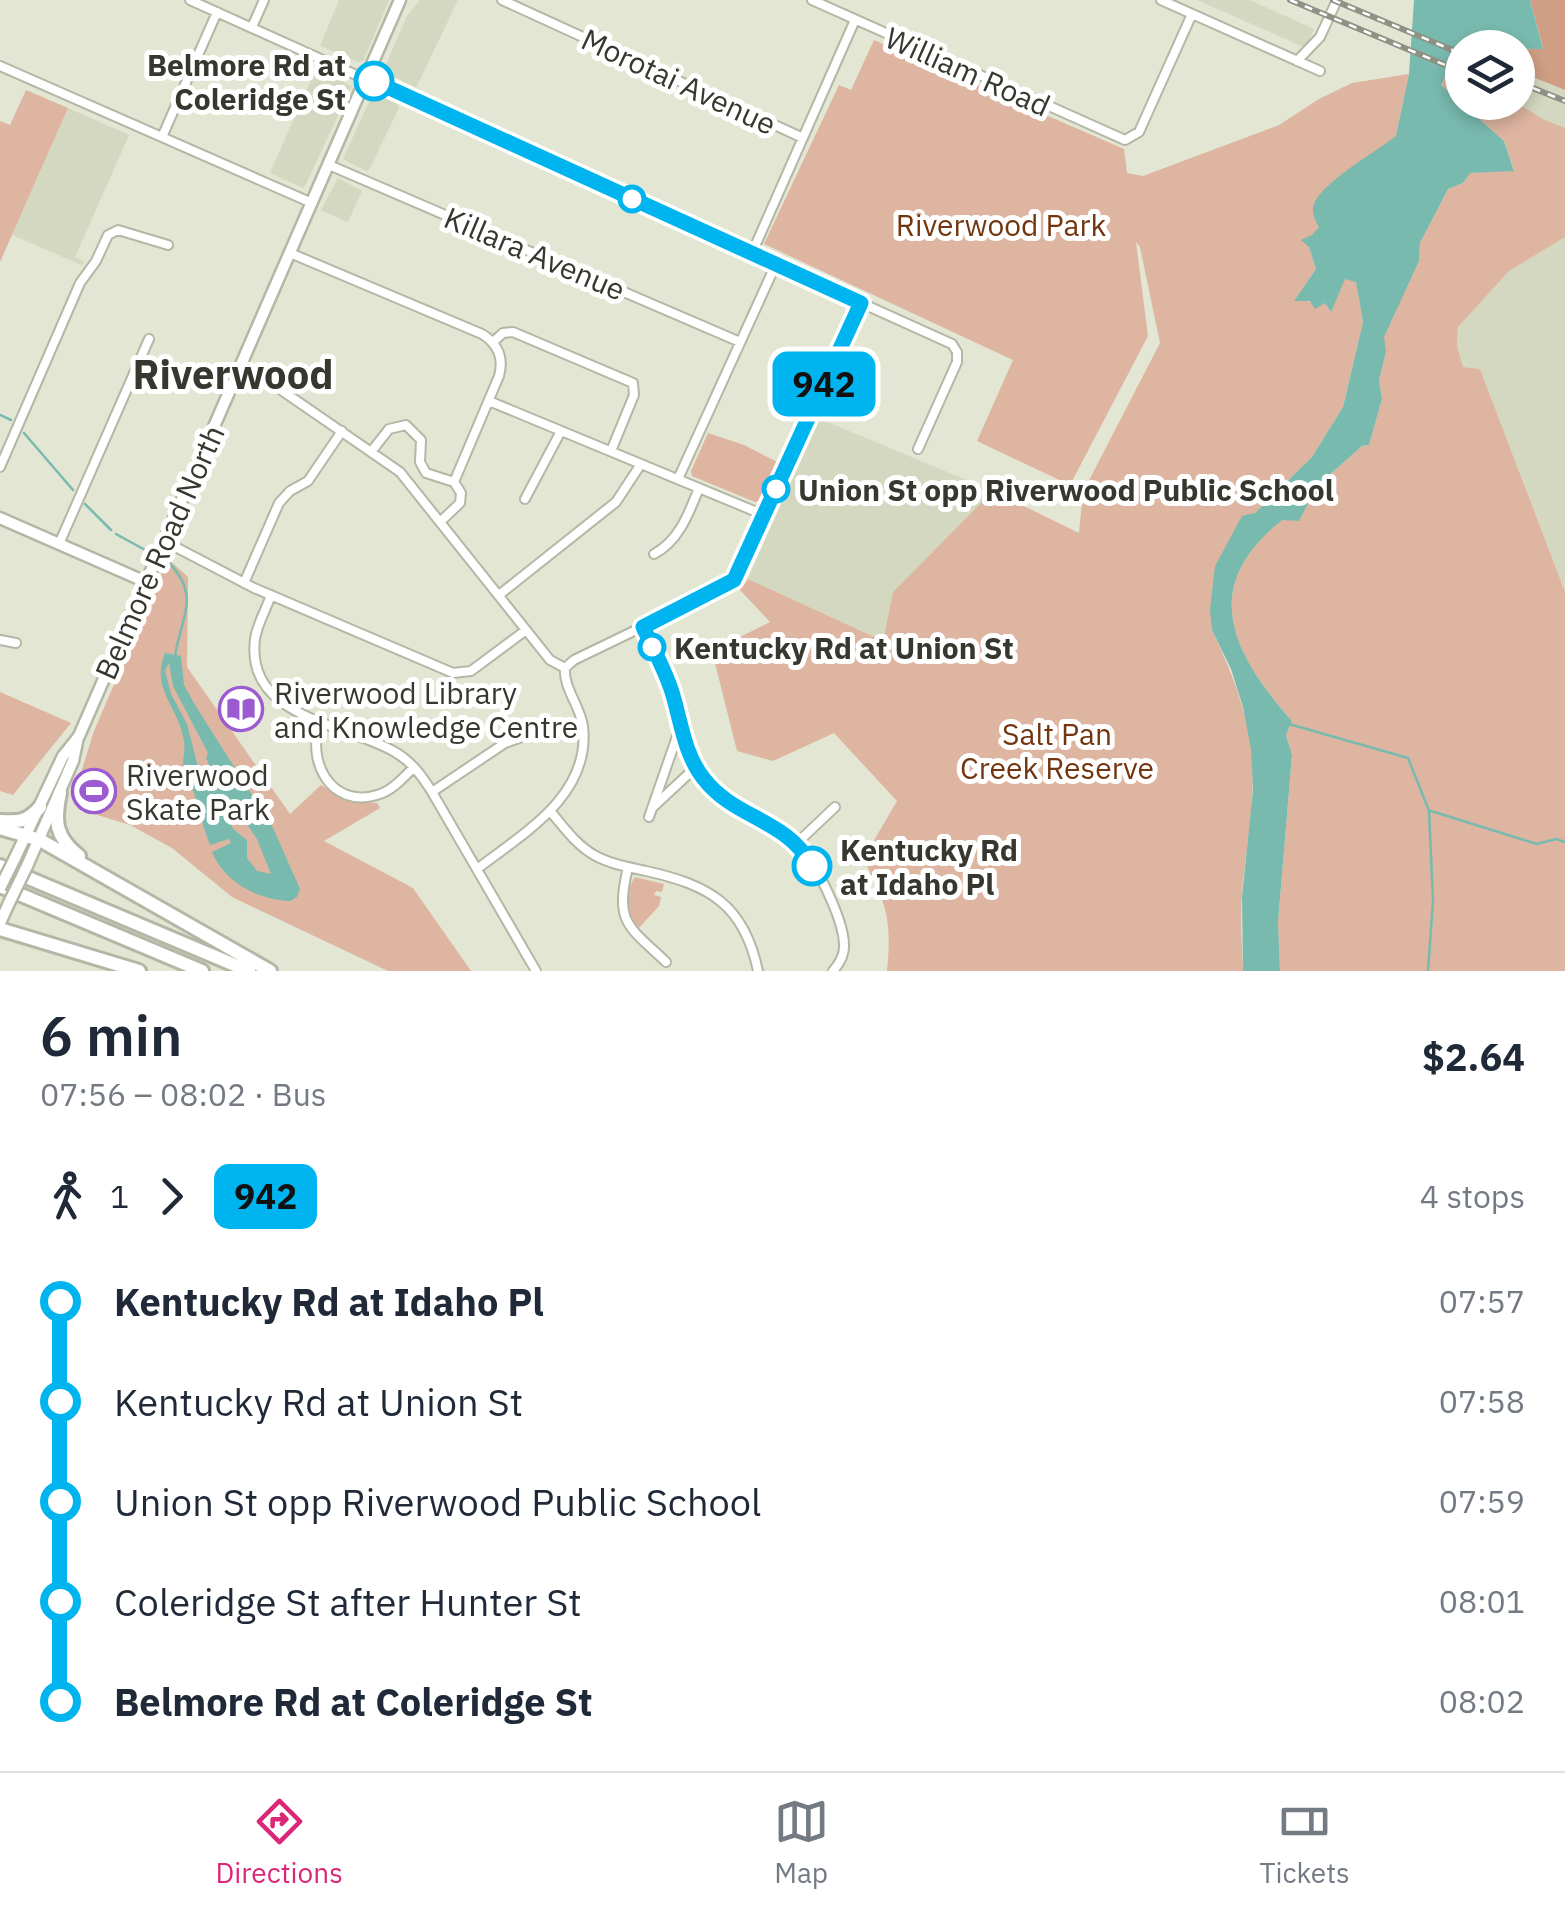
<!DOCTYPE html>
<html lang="en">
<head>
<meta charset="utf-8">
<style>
	body { margin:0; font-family:"IBM Plex Sans",sans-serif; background:#f2f2f3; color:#1f2937; height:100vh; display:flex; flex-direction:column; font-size:38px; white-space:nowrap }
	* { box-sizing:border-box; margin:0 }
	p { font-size:32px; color:#747a83 }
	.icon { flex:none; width:55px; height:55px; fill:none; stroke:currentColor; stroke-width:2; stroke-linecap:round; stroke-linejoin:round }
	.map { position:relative; height:971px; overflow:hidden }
	.panel { display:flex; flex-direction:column; background:#fff; flex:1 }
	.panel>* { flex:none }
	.badge { padding:0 20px; border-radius:15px; font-size:35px; line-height:65px }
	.controls { position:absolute; left:1445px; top:30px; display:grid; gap:20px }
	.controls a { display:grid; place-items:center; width:90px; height:90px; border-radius:50%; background:#fff; box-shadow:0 5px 15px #0003; font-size:50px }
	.map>.badge { position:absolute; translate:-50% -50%; box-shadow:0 0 0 5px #fff }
	.legs { display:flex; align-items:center; gap:15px; height:110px; padding:0 40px; font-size:32px }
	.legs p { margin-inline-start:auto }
	.head { display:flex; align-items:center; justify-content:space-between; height:170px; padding:0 40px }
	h1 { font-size:55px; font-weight:600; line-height:75px }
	ul { padding:0 40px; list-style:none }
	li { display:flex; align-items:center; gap:35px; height:100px; font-size:38px }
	li i { display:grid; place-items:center; width:15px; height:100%; margin:0 12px; background:currentColor }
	li i::after { content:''; width:25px; height:25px; margin:-12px; border:8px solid; border-radius:50%; background:#fff }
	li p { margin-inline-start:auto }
	li:first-child i { background:linear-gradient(#0000 50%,currentColor 0) }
	li:last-child i { background:linear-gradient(currentColor 50%,#0000 0) }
	.tab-bar { display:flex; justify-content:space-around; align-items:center; height:140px; border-top:2px solid #e0e1e3; background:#fff; font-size:28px; color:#747a83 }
	.tab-bar a { display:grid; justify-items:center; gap:5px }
	.tab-bar .current { color:#db2777 }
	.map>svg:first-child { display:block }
</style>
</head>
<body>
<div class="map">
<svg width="1565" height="971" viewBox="0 0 1565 971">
	<rect width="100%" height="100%" fill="#e2e6d3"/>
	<!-- built -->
	<path fill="#d4d8c0" d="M 339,0 L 389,0 L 363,61 L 358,62 L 320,46 Z
		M 420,0 L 458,0 L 416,88 L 383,71 L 407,16 Z
		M 1197,0 L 1250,0 L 1314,29 L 1306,48 Z
		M 316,68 L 352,86 L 304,188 L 270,173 Z
		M 1518,71 L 1565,90 L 1565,128 L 1543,119 L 1517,103 Z
		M 375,94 L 398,104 L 399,108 L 368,172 L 343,159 L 372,95 Z
		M 68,108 L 129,135 L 75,257 L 85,262 L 81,265 L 12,235 Z
		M 338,178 L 362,191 L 348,222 L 321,210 Z
		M 1565,237 L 1565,592 L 1480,369 L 1463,367 L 1457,347 L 1458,327 L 1509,271 Z
		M 818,418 L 993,491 L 893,592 L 883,641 L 748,579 Z"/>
	<!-- green -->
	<path fill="#ddb5a1" d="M 874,40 L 1124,149 L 1127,173 L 1143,176 L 1279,125 L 1319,99 L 1352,83 L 1409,74 L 1396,137 L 1326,189 L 1319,226 L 1309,247 L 1316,269 L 1295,300 L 1325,303 L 1330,311 L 1345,278 L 1356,281 L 1363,322 L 1343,407 L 1312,457 L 1255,513 L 1212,630 C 1230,668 1245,705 1251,747 C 1257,796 1246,845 1242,894 C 1240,919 1242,945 1243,971 L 887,971 C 892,920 887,904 863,859 L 897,801 L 834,733 L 773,761 L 737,751 L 712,651 L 770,622 L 740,590 L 748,579 L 883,641 L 893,592 L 993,491 L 1079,533 L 1083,492 L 1160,343 L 1140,247 L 1136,242 L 1148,336 L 1070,485 L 977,441 L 1013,360 L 764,244 L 839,85 L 851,90 Z
		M 1449,69 L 1462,75 L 1462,102 L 1517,103 L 1543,119 L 1565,128 L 1565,237 L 1509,271 L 1458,327 L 1457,346 L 1463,367 L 1480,369 L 1565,592 L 1565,971 L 1280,971 L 1278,922 L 1292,755 L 1286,735 L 1292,721 C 1232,653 1198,588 1282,519 L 1299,521 L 1318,485 L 1362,446 L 1369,445 L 1382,399 L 1379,380 L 1386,352 L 1383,338 L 1419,261 L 1420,243 L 1448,189 L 1463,183 L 1470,173 L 1514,170 L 1504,141 L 1441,85 Z
		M 26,90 L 68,108 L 0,262 L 0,121 L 10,125 Z
		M 708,433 L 744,445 L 779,463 L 762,500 L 755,502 L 692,476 L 691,471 Z
		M 168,559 L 188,577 L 187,667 L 290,814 L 321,785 L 346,801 L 377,803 L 380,808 L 324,841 L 413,888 L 471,971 L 388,971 L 232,897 L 172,848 L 130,825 L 78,809 L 78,782 L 94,731 Z
		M 0,692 L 71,723 L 13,795 L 0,791 Z
		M 635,877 L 664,884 L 662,892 L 656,891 L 654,895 L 661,897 L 659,906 L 637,930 C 624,915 624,893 635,877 Z"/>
	<!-- forest -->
	<path fill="#cf9e85" d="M 1530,0 L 1565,0 L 1565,90 L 1518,71 L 1518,50 L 1543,48 Z"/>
	<!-- water -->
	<path fill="#79baaf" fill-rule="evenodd" d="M 1414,0 L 1530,0 L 1543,49 L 1462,48 L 1462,61 L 1449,69 L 1441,85 L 1504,141 L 1514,171 L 1470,173 L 1463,183 L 1448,189 L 1420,243 L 1419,261 L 1384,337 L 1386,352 L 1379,380 L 1382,399 L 1369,445 L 1362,446 L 1318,485 L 1299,521 L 1282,520 C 1198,587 1232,653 1292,721 L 1286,735 L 1292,755 L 1278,922 L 1280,971 L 1243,971 L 1242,897 L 1253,790 L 1251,749 L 1243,707 L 1231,669 L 1212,630 L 1210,610 L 1215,566 L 1242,516 L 1255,513 L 1312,457 L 1343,407 L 1363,322 L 1356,282 L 1345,279 L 1331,312 L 1325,303 L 1315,309 L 1310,301 L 1294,301 L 1316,269 L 1309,247 L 1301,240 L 1312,235 L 1319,227 C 1315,219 1311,213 1314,204 C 1321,183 1377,151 1396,136 L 1409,74 Z
		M 165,653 L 181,656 L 184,685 L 195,705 L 273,828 L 300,889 L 297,897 L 290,901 C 258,900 224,882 212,852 L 231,843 L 229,839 L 210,845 C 203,828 200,810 194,793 C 191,786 186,779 184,772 C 181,761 186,751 184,741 C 179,706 150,690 165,653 ZM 169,663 L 173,686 L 208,753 L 206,758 L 220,790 L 211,784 L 198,767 L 187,724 L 171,694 L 165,670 ZM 232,802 L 257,839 L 271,874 L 257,871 L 247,858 L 247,840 L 233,829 L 224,804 Z"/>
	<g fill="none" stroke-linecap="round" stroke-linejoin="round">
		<!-- stream -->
		<path stroke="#79baaf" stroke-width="2.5" d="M 0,415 L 11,420
			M 24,433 L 73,490
			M 85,504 L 111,530
			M 116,534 L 147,551
			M 167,561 C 202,595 181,616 175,656
			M 1289,724 L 1408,758 L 1429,811 L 1433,901 L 1428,971
			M 1431,811 L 1537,844 L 1556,839 L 1565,842"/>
		<defs>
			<path id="street" d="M 190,0 L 952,344 L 957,352 L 957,362 L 918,449
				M 502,0 L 803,138
				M 812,0 L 1125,140 L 1139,132 L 1192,14
				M 1161,0 L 1320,71
				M 252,27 L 264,0
				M 1297,61 L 1320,37 L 1337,0
				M 0,66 L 312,203
				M 162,137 L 217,12
				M 329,165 L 740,342
				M 290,253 L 482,334 C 498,344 504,358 499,376 L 454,482 L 426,473 L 420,462 L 421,440 L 406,425 L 389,429 L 371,452
				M 752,253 L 855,20
				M 493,342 L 503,333 L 513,332 L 633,383 L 634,395 L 611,451
				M 242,363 L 400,472 L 550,660 L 565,668
				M 489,401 L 764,515
				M 0,467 L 80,283 L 96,261 L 108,235 L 118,230 L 168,245
				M 678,479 L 776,264
				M 525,499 L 561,431
				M 440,522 L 460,503 L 461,493 L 454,482
				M 164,541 L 254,588 L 453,673 L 471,671 L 526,630
				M 59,544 L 149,339
				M 654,554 C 679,541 689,513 699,488
				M 244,583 L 279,503 L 290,491 L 308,481 L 342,431
				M 271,595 C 266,610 257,624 255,639 C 245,719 346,723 395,752 C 412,762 422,776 432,792 L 536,971
				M 499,595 L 616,502 L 641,464
				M 643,627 C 653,648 664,668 671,690 C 681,719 683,751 702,776 C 725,809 767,815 795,841 C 814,858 843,918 844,944 C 845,955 840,963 833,971
				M 0,640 L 16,643
				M 565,668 L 574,660 L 725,587 L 734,580 L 861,303
				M 321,721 C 305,759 330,809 377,795 C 392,791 403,778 414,767
				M 432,792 L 505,743 L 519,738
				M 652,808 L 696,767
				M 550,811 C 564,827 575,844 594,855 C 610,864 628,867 646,871 C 709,885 744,904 758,971
				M 649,817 L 681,725
				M 797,843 L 835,807
				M 628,867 C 615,923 627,925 666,962
				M 477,869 C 524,833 591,795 583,726 C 580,706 563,687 565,668"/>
			<path id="secondary" d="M 0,518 L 146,582
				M 14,860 L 63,756 L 79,736 L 400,0
				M 27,866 L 73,761 L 78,737
				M 0,923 L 9,903"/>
			<path id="highway" d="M 60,793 C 54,821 55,837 79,856
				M 0,821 C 19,822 27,822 40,807
				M 0,828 L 40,840 L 270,971
				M 0,866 L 249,971
				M 0,886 L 202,971
				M 0,929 L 139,971"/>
		</defs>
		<!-- street casing -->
		<use href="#street" stroke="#b4b7a5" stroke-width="12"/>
		<!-- secondary casing -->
		<use href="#secondary" stroke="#b4b7a5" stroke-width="15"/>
		<!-- highway casing -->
		<use href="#highway" stroke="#b4b7a5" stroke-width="18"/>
		<!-- street -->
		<use href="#street" stroke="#fff" stroke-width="8"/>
		<!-- secondary -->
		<use href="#secondary" stroke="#fff" stroke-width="10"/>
		<!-- highway -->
		<use href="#highway" stroke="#fff" stroke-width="12"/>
		<defs>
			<path id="rail" d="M 1290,0 L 1462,72
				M 1333,0 L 1462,54
				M 1518,82 L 1565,101"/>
		</defs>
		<!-- rail casing -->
		<use href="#rail" stroke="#8e9183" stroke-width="6"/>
		<!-- rail -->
		<use href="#rail" stroke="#fff" stroke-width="2.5" stroke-dasharray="8" stroke-linecap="butt"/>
		<defs>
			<path id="secondary-bridge" d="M 0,888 L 14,860
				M 9,903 L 27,866"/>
		</defs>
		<!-- secondary-bridge casing -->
		<use href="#secondary-bridge" stroke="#b4b7a5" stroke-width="15" stroke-linecap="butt"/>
		<!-- secondary-bridge -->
		<use href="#secondary-bridge" stroke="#fff" stroke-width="10"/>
	</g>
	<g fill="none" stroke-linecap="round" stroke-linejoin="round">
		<defs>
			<path id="line-1" d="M 374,81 L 861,303 L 734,580 L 643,627 C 653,648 665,670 672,692 C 681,721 684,754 704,779 C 735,819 787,819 812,866"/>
		</defs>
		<!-- line-1 casing -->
		<use href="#line-1" stroke="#fff" stroke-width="22"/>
		<!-- line-1 -->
		<use href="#line-1" stroke="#00b5ef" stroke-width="15"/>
	</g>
	<!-- icons -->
	<defs>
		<symbol id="library-ring" viewBox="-11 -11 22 22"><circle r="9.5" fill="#fff" stroke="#9c5bd1" stroke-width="1.5"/><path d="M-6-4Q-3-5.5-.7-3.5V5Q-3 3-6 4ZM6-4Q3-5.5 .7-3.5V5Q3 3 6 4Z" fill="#9c5bd1"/></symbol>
		<symbol id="stadium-ring" viewBox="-11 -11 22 22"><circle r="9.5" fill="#fff" stroke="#9c5bd1" stroke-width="1.5"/><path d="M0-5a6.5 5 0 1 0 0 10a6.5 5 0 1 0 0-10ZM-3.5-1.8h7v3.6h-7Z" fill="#9c5bd1"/></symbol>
	</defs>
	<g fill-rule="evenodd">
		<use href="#library-ring" x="216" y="684" width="50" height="50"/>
		<use href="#stadium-ring" x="69" y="766" width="50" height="50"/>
	</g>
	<!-- markers -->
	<g fill="#fff" stroke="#00b5ef" stroke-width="5">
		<circle cx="374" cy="81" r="18"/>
		<circle cx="632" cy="199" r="12"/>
		<circle cx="776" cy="489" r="12"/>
		<circle cx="652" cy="647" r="12"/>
		<circle cx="812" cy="866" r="18"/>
	</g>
	<g text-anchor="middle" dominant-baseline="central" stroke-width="10" stroke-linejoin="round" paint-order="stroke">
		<!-- stop labels -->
		<g font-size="30" font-weight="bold" fill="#363830" stroke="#fff" text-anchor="start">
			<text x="346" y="64" text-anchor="end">Belmore Rd at<tspan x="346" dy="34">Coleridge St</tspan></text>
			<text x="798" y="489">Union St opp Riverwood Public School</text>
			<text x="674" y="647">Kentucky Rd at Union St</text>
			<text x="840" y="849">Kentucky Rd<tspan x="840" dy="34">at Idaho Pl</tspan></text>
		</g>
		<!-- street labels -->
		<g font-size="30" fill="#363830" stroke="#fff">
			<text transform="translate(968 71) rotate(24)">William Road</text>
			<text transform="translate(679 81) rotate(25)">Morotai Avenue</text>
			<text transform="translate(535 253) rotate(23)">Killara Avenue</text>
			<text transform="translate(159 552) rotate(-66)">Belmore Road North</text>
		</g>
		<!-- park labels -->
		<g font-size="30" fill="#72350f" stroke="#fff">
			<text x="1001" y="224">Riverwood Park</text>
			<text x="1057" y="733">Salt Pan<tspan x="1057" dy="34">Creek Reserve</tspan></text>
		</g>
		<!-- poi labels -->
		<g font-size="30" fill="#363830" stroke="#fff" text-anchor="start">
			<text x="274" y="692">Riverwood Library<tspan x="274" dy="34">and Knowledge Centre</tspan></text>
			<text x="126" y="774">Riverwood<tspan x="126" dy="34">Skate Park</tspan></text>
		</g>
		<!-- district labels -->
		<g font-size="40" font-weight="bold" fill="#363830" stroke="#fff">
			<text x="233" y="374">Riverwood</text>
		</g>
	</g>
</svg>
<div class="controls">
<a><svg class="icon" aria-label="layers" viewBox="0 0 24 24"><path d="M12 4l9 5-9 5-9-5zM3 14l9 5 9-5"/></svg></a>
</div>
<b class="badge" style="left:824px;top:384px;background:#00b5ef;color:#111">942</b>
</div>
<section class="panel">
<div class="head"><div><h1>6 min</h1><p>07:56 – 08:02 · Bus</p></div><b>$2.64</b></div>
<div class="legs"><svg class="icon" aria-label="walk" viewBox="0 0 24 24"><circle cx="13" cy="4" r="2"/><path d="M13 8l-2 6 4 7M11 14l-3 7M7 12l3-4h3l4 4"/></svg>1<svg class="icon" aria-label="forward" viewBox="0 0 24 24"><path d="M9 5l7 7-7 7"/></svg><b class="badge" style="background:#00b5ef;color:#111">942</b><p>4 stops</p></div>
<ul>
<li><i style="color:#00b5ef"></i><b>Kentucky Rd at Idaho Pl</b><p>07:57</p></li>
<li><i style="color:#00b5ef"></i><span>Kentucky Rd at Union St</span><p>07:58</p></li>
<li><i style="color:#00b5ef"></i><span>Union St opp Riverwood Public School</span><p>07:59</p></li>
<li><i style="color:#00b5ef"></i><span>Coleridge St after Hunter St</span><p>08:01</p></li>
<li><i style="color:#00b5ef"></i><b>Belmore Rd at Coleridge St</b><p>08:02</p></li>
</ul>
</section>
<nav class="tab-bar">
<a class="current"><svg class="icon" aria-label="directions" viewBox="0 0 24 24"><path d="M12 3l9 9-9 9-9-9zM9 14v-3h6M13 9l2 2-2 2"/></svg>Directions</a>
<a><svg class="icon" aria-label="map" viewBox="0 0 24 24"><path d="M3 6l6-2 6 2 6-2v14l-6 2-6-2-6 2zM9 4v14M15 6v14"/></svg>Map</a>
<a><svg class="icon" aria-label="tickets" viewBox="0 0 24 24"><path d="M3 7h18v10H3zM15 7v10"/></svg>Tickets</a>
</nav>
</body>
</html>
